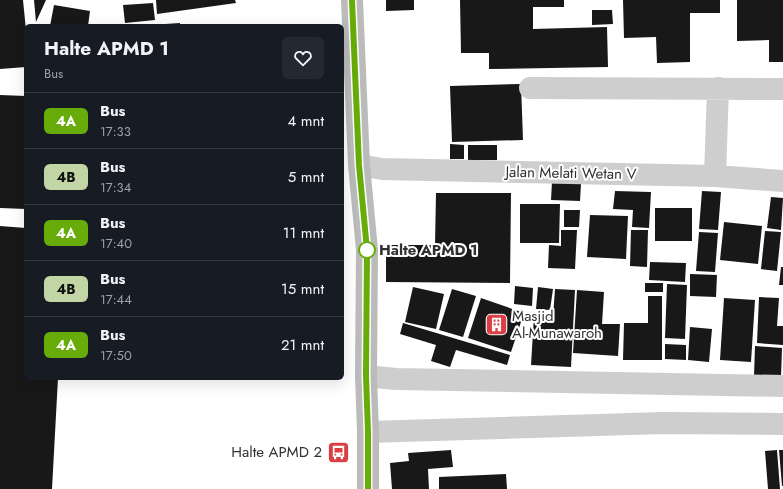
<!DOCTYPE html>
<html lang="id">
<head>
<meta charset="utf-8">
<style>
	body { margin:0; font-family:Jost,sans-serif; background:#242831; color:#f1f3f6; height:100vh; display:flex; flex-direction:column; font-size:15px; white-space:nowrap }
	* { box-sizing:border-box; margin:0 }
	p { font-size:13px; color:#9ea1a6 }
	.icon { flex:none; width:22px; height:22px; fill:none; stroke:currentColor; stroke-width:2; stroke-linecap:round; stroke-linejoin:round }
	.map { position:relative; flex:1; overflow:hidden }
	.drawer { position:absolute; left:24px; top:24px; width:320px; height:356px; display:flex; flex-direction:column; background:#171b24; border-radius:6px; box-shadow:0 4px 16px #0002 }
	.drawer>* { flex:none }
	.badge { padding:0 8px; border-radius:6px; font-size:14px; line-height:26px }
	.map>.badge { position:absolute; translate:-50% -50%; box-shadow:0 0 0 2px #fff }
	.round { display:grid; place-items:center; flex:none; width:42px; height:42px; border-radius:6px; background:#242831 }
	.headline { display:flex; align-items:center; justify-content:space-between; height:68px; padding:0 20px }
	h1 { font-size:19px; font-weight:700; line-height:30px }
	ul { padding:0; list-style:none }
	li { display:flex; align-items:center; gap:12px; height:56px; padding:0 20px; border-top:1px solid #363941 }
	li div { flex:1 }
	li b { display:block; font-size:15px }
	li em { font-style:normal }
	li .badge { min-width:44px; font-weight:700; text-align:center }
	.map>svg:first-child { display:block }
</style>
</head>
<body>
<div class="map">
<svg width="783" height="489" viewBox="0 0 783 489">
	<rect width="100%" height="100%" fill="#fff"/>
	<!-- building -->
	<path fill="#181818" d="M 0,0 L 23,0 L 26,30 L 26,67 L 0,69 Z
		M 34,0 L 46,0 L 36,22 Z
		M 156,0 L 235,0 L 236,3 L 157,14 Z
		M 386,0 L 414,0 L 414,10 L 386,11 Z
		M 460,0 L 564,0 L 564,7 L 533,7 L 533,29 L 607,27 L 608,67 L 489,69 L 489,53 L 461,53 Z
		M 623,0 L 720,0 L 720,13 L 690,13 L 690,62 L 657,63 L 656,37 L 624,38 Z
		M 737,0 L 783,0 L 783,62 L 769,62 L 769,40 L 737,41 Z
		M 153,3 L 155,20 L 125,23 L 123,5 Z
		M 54,5 L 90,11 L 88,26 L 50,26 Z
		M 592,10 L 612,10 L 613,24 L 592,25 Z
		M 180,23 L 180,26 L 150,26 L 150,25 Z
		M 521,84 L 523,140 L 452,142 L 450,86 Z
		M 0,95 L 26,96 L 26,209 L 0,208 Z
		M 450,144 L 464,145 L 464,159 L 450,159 Z
		M 468,145 L 497,145 L 497,160 L 468,160 Z
		M 552,182 L 581,184 L 580,201 L 551,200 Z
		M 615,191 L 651,192 L 649,228 L 632,227 L 633,210 L 613,209 Z
		M 702,191 L 721,192 L 718,230 L 699,229 Z
		M 436,193 L 511,193 L 510,283 L 386,282 L 386,245 L 435,245 Z
		M 771,197 L 783,198 L 781,230 L 767,228 Z
		M 520,204 L 560,204 L 559,243 L 520,243 Z
		M 655,208 L 692,208 L 692,241 L 655,241 Z
		M 564,210 L 580,210 L 579,227 L 564,227 Z
		M 590,215 L 628,216 L 626,259 L 587,257 Z
		M 724,222 L 762,226 L 758,264 L 720,260 Z
		M 0,226 L 26,228 L 26,378 L 58,378 L 52,489 L 0,489 Z
		M 561,230 L 577,230 L 575,269 L 548,268 L 549,245 L 561,246 Z
		M 631,230 L 648,230 L 647,267 L 630,266 Z
		M 765,231 L 781,232 L 777,271 L 761,269 Z
		M 699,232 L 718,233 L 715,272 L 696,271 Z
		M 650,262 L 686,263 L 685,282 L 649,280 Z
		M 781,267 L 783,267 L 783,285 L 779,285 Z
		M 690,274 L 717,275 L 716,297 L 690,296 Z
		M 645,283 L 663,283 L 663,292 L 645,292 Z
		M 667,284 L 687,285 L 685,339 L 665,338 Z
		M 515,286 L 533,288 L 532,306 L 514,304 Z
		M 413,287 L 444,294 L 436,329 L 405,322 Z
		M 538,287 L 553,289 L 550,310 L 536,309 Z
		M 452,289 L 476,296 L 463,337 L 439,330 Z
		M 555,289 L 575,290 L 571,367 L 531,365 L 534,316 L 553,317 Z
		M 577,290 L 604,292 L 602,324 L 620,324 L 618,356 L 573,353 Z
		M 648,296 L 662,296 L 662,360 L 623,360 L 624,323 L 648,323 Z
		M 759,297 L 779,298 L 777,326 L 783,326 L 783,345 L 757,343 Z
		M 481,298 L 524,313 L 511,352 L 468,338 Z
		M 724,298 L 755,300 L 751,362 L 720,360 Z
		M 403,323 L 510,355 L 507,365 L 456,350 L 450,367 L 431,361 L 436,345 L 400,334 Z
		M 690,327 L 712,329 L 709,362 L 688,360 Z
		M 665,344 L 686,345 L 686,360 L 665,359 Z
		M 755,346 L 782,348 L 781,377 L 754,376 Z
		M 451,450 L 453,467 L 428,469 L 429,489 L 392,489 L 390,463 L 409,461 L 408,453 Z
		M 777,450 L 780,489 L 768,489 L 765,451 Z
		M 779,450 L 783,450 L 783,486 L 782,486 Z
		M 506,474 L 507,489 L 439,489 L 439,477 Z"/>
	<g fill="none" stroke-linecap="round" stroke-linejoin="round">
		<!-- street -->
		<path stroke="#cecece" stroke-width="22" d="M 530,88 L 783,89
			M 359,165 L 382,169 L 715,176 L 783,181
			M 715,176 L 718,88
			M 366,376 L 396,379 L 783,386
			M 368,432 L 663,423 L 783,424"/>
		<!-- secondary -->
		<path stroke="#bbb" stroke-width="22" d="M 352,0 L 359,165 L 367,250 L 366,376 L 368,432 L 368,489"/>
	</g>
	<g fill="none" stroke-linecap="round" stroke-linejoin="round">
		<defs>
			<path id="line" d="M 352,0 L 359,165 L 367,250 L 366,376 L 368,432 L 368,489"/>
		</defs>
		<!-- line casing -->
		<use href="#line" stroke="#fff" stroke-width="9"/>
		<!-- line -->
		<use href="#line" stroke="#67ac08" stroke-width="6"/>
	</g>
	<!-- icons -->
	<defs>
		<symbol id="building-square" viewBox="-11 -11 22 22"><rect x="-9" y="-9" width="18" height="18" rx="4" fill="#dc3f43" stroke="#fff"/><path d="M-4-6H4V6H1V3H-1V6H-4ZM-2.5-4.3h1.7v1.8h-1.7ZM.8-4.3h1.7v1.8H.8ZM-2.5-1h1.7V.8h-1.7ZM.8-1h1.7V.8H.8Z" fill="#fff"/></symbol>
		<symbol id="bus-square" viewBox="-11 -11 22 22"><rect x="-9" y="-9" width="18" height="18" rx="4" fill="#dc3f43" stroke="#fff"/><path d="M-5-6H5V4H4V6H2V4H-2V6H-4V4H-5ZM-3.5-4V0h7V-4ZM-3.5 1.2v1.5H-2V1.2ZM2 1.2v1.5H3.5V1.2Z" fill="#fff"/></symbol>
	</defs>
	<g fill-rule="evenodd">
		<use href="#building-square" x="484" y="312" width="25" height="25"/>
		<use href="#bus-square" x="326" y="440" width="25" height="25"/>
	</g>
	<!-- markers -->
	<circle fill="#fff" stroke="#67ac08" stroke-width="2" cx="367" cy="250" r="8"/>
	<g text-anchor="middle" dominant-baseline="central" stroke-width="4" stroke-linejoin="round" paint-order="stroke">
		<!-- street labels -->
		<g font-size="15" fill="#313131" stroke="#fff">
			<text transform="translate(571 173) rotate(1)">Jalan Melati Wetan V</text>
		</g>
		<!-- stop labels -->
		<g font-size="15" font-weight="bold" fill="#313131" stroke="#fff" text-anchor="start">
			<text x="379" y="250">Halte APMD 1</text>
		</g>
		<!-- poi labels -->
		<g font-size="15" fill="#313131" stroke="#fff" text-anchor="start">
			<text x="512" y="316">Masjid<tspan x="512" dy="17">Al-Munawaroh</tspan></text>
			<text x="322" y="452" text-anchor="end">Halte APMD 2</text>
		</g>
	</g>
</svg>
<section class="drawer">
<div class="headline"><div><h1>Halte APMD 1</h1><p>Bus</p></div><a class="round"><svg class="icon" aria-label="heart" viewBox="0 0 24 24"><path d="M12 20l-8-8c-3-5 5-10 8-4 3-6 11-1 8 4z"/></svg></a></div>
<ul>
<li><span class="badge" style="background:#67ac08;color:#fff">4A</span><div><b>Bus</b><p>17:33</p></div><em>4 mnt</em></li>
<li><span class="badge" style="background:#c1d5a5;color:#111">4B</span><div><b>Bus</b><p>17:34</p></div><em>5 mnt</em></li>
<li><span class="badge" style="background:#67ac08;color:#fff">4A</span><div><b>Bus</b><p>17:40</p></div><em>11 mnt</em></li>
<li><span class="badge" style="background:#c1d5a5;color:#111">4B</span><div><b>Bus</b><p>17:44</p></div><em>15 mnt</em></li>
<li><span class="badge" style="background:#67ac08;color:#fff">4A</span><div><b>Bus</b><p>17:50</p></div><em>21 mnt</em></li>
</ul>
</section>
</div>
</body>
</html>
